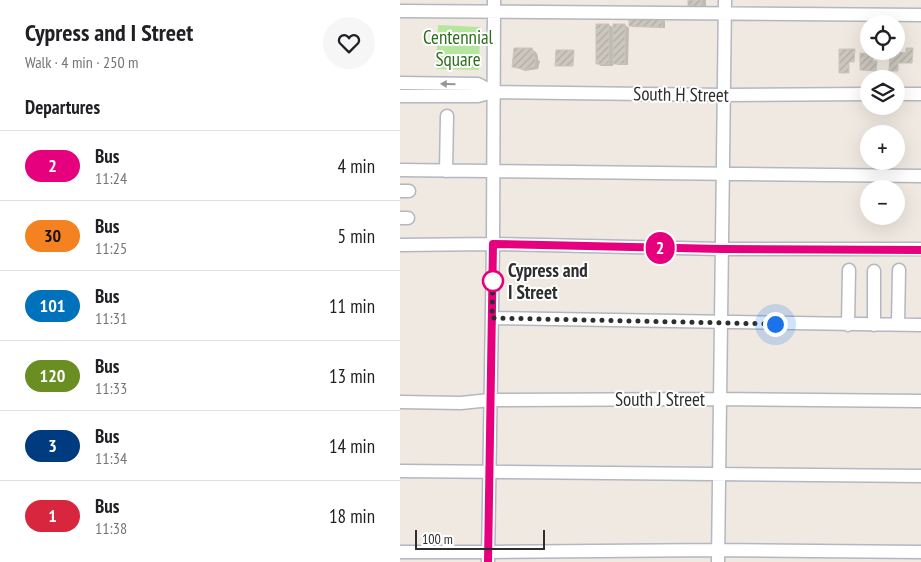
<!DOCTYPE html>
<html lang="en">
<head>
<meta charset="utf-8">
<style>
	body { margin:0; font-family:"PT Sans Narrow",sans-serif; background:#f6f6f6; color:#202124; height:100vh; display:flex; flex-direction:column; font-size:19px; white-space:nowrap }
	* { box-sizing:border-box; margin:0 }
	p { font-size:16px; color:#757577 }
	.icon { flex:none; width:28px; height:28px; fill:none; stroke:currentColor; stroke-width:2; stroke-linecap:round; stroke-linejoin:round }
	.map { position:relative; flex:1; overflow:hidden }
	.sheet { display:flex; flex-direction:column; background:#fff; width:400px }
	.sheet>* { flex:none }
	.badge { padding:0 10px; border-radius:16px; font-size:18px; line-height:32px }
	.fabs { position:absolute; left:460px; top:15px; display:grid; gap:10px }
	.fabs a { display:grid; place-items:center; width:45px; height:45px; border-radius:50%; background:#fff; box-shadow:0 5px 20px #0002; font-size:25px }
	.scale { position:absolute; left:15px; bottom:12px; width:130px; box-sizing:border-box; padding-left:5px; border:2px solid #2e2e2e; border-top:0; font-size:14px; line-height:18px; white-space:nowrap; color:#2e2e2e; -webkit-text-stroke:4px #fff; paint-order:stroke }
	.you { position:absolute; width:25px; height:25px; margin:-12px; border:4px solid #fff; border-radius:50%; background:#1a73e8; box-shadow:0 0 0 8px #1a73e833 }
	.map>.badge { position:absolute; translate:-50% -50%; box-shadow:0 0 0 2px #fff }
	h2 { padding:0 25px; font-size:19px; line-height:45px }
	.round { display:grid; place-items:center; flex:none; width:52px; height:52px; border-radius:26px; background:#f6f6f6 }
	.overview { display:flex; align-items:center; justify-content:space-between; height:85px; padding:0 25px }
	h1 { font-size:24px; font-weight:800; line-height:38px }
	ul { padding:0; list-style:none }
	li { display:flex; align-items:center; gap:15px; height:70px; padding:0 25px; border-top:1px solid #e0e0e0 }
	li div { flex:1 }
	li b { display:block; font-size:19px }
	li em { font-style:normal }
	li .badge { min-width:55px; font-weight:700; text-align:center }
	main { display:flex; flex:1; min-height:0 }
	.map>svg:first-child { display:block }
</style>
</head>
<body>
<main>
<section class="sheet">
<div class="overview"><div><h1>Cypress and I Street</h1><p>Walk · 4 min · 250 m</p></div><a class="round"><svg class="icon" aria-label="heart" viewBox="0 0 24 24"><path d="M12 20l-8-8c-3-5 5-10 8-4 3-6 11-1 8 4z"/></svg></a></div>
<h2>Departures</h2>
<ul>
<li><span class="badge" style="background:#e6007e;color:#fff">2</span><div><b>Bus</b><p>11:24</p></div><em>4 min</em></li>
<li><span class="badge" style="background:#f58220;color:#111">30</span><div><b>Bus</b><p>11:25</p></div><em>5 min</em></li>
<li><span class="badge" style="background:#0072bc;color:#fff">101</span><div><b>Bus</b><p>11:31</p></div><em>11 min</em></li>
<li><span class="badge" style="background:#6b8e23;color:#fff">120</span><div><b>Bus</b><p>11:33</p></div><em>13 min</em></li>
<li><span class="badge" style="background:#003b80;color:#fff">3</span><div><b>Bus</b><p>11:34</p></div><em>14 min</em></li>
<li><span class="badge" style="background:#d7263d;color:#fff">1</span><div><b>Bus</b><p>11:38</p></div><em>18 min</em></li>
</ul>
</section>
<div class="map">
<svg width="521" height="562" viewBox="0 0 521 562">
	<defs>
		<pattern id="building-hatch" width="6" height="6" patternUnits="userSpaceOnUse" patternTransform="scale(1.25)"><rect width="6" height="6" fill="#cbc7bf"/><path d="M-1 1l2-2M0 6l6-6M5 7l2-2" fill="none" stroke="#afaba4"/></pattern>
	</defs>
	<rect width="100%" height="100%" fill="#efe9e1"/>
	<!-- park -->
	<path fill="#b6e59e" d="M 38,25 L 80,27 L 79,70 L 36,69 Z"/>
	<!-- shadow -->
	<path fill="#0003" d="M 290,0 L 306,0 L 306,10 Z
		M 262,20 L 265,21 L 265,28 L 233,27 L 230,26 Z
		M 209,25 L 214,28 L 225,25 L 229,28 L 228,65 L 218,65 L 213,62 L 213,66 L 201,66 L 197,63 Z
		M 131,49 L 136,52 L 138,56 L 138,60 L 140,61 L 138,69 L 125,71 L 114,66 Z"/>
	<!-- building -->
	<path fill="url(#building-hatch)" stroke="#cbc5ba" d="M 288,0 L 302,0 L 302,8 L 288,8 Z
		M 229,18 L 263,19 L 262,27 L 229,26 Z
		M 196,24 L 209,24 L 209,64 L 196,64 Z
		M 213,24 L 225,24 L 225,64 L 213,64 Z
		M 114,48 L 132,48 L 134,53 L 134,57 L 136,58 L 134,67 L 128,67 L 128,70 L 112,67 Z
		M 506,48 L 513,48 L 512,63 L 498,63 L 498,71 L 489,71 L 490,51 L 506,53 Z
		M 439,49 L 455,49 L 454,62 L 449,62 L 449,73 L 439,73 Z
		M 156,50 L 174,50 L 173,66 L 155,66 Z
		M 460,53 L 473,54 L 473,61 L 477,61 L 476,71 L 460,70 Z"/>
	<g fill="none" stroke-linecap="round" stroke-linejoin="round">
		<defs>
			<path id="minor" d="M 0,11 L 521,15
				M 0,83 L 78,84 L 93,92
				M 496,94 L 521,94
				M 0,96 L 78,96 L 93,92 L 324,95 L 469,94
				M 0,170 L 521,176
				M 46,171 L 47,116
				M 0,191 L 9,191
				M 0,218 L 8,218
				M 0,245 L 93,244 L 322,249 L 521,249
				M 474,271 L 474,325
				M 92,318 L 521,325
				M 498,324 L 499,270
				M 448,325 L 449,270
				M 0,402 L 61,403 L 90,400 L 319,399 L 521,401
				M 0,471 L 521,476
				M 0,552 L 88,552 L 318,550 L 521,552
				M 88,562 L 93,244 L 94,0
				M 318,562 L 325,0"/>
		</defs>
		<!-- minor casing -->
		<use href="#minor" stroke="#b4b7c1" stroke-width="15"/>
		<!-- minor -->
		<use href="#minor" stroke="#fff" stroke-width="12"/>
	</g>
	<!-- one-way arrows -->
	<defs><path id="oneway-solid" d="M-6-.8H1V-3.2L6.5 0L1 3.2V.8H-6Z" transform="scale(1.25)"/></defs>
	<use fill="#969696" href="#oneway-solid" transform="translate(48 84) rotate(-179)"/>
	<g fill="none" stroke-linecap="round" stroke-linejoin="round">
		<defs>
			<path id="line" d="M 88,562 L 93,244 L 322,249 L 521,250"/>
		</defs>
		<!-- line casing -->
		<use href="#line" stroke="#fff" stroke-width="11"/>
		<!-- line -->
		<use href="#line" stroke="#e6007e" stroke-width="8"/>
		<!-- walk -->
		<path stroke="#2e2e2e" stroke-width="5" stroke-dasharray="0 9" d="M 93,281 L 93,278 L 92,318 L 375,324"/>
	</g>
	<!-- markers -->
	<circle fill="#fff" stroke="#e6007e" stroke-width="2.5" cx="93" cy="281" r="10"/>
	<g text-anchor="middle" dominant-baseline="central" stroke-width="4" stroke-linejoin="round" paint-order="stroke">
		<!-- park labels -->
		<g font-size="19" fill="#2c6e1b" stroke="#fff">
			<text x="58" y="37">Centennial<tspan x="58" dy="22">Square</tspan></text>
		</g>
		<!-- street labels -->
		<g font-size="19" fill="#2e2e2e" stroke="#fff">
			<text transform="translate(281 94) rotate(1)">South H Street</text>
			<text x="260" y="399">South J Street</text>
		</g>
		<!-- stop labels -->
		<g font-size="19" font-weight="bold" fill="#2e2e2e" stroke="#fff" text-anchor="start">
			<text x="108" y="270">Cypress and<tspan x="108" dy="22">I Street</tspan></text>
		</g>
	</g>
</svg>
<div class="fabs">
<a><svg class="icon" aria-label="locate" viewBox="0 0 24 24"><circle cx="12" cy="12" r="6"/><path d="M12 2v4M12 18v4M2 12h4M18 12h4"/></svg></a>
<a><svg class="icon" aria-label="layers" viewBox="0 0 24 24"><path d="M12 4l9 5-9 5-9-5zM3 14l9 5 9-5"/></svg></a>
<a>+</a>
<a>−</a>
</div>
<div class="scale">100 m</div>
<div class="you" style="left:375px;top:324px"></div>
<b class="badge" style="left:260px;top:248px;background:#e6007e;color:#fff">2</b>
</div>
</main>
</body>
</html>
